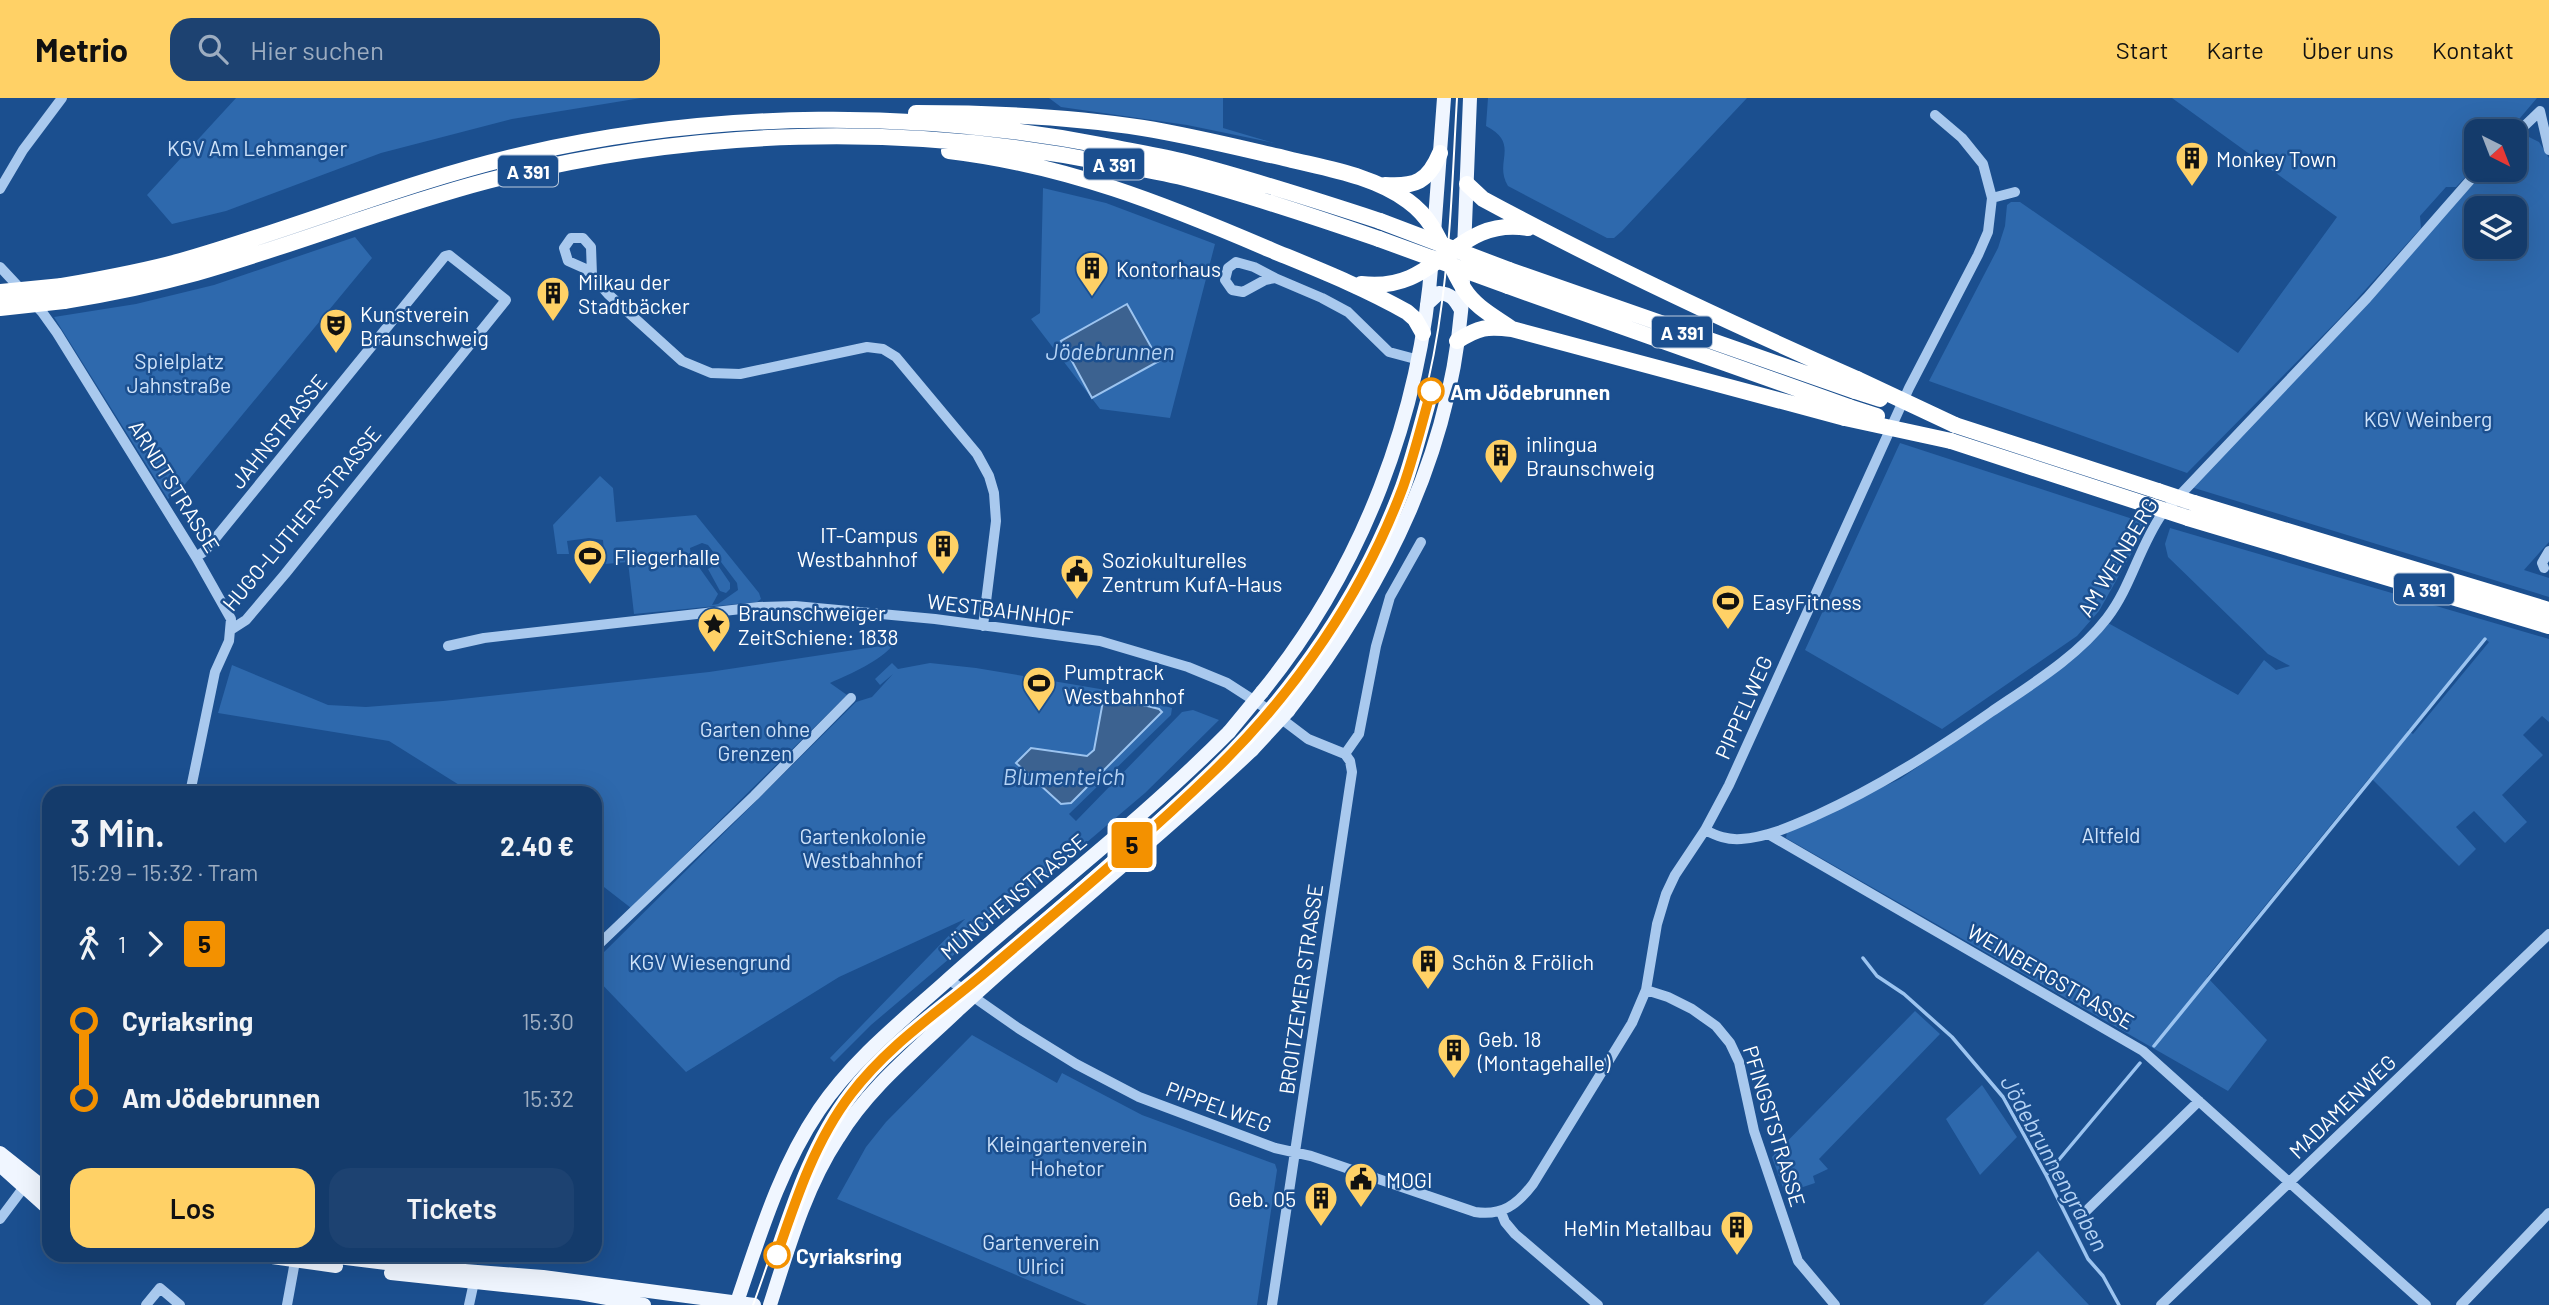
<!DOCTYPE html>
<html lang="de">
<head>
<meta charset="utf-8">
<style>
	body { margin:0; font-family:Barlow,sans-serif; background:#1d4271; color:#f1f3f6; height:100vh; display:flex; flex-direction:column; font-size:26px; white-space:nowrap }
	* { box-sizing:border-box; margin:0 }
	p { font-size:23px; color:#9dadc1 }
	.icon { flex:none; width:38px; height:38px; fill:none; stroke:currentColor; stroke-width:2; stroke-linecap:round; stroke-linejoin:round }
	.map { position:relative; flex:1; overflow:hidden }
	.details { position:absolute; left:42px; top:688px; width:560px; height:476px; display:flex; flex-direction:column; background:#143b6b; border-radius:21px; box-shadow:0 7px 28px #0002,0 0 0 2px #33557e }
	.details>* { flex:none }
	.badge { padding:0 14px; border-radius:5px; font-size:24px; line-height:46px }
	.needle { width:46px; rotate:138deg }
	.controls { position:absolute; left:2464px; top:21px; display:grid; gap:14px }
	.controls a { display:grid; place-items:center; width:63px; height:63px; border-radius:14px; background:#143b6b; box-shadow:0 7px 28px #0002,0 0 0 2px #33557e; font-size:35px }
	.map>.badge { position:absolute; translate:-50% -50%; box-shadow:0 0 0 4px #fff }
	.legs { display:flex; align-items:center; gap:10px; height:77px; padding:0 28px; font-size:23px }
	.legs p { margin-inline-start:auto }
	.overview { display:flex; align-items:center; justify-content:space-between; height:119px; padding:0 28px }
	h1 { font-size:38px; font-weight:600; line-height:52px }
	.action { display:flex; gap:14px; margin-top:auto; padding:14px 28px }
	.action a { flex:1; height:80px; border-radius:21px; background:#ffd166; color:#111; font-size:28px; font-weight:600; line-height:80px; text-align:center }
	.action a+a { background:#1d4271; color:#f1f3f6 }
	ul { padding:0 28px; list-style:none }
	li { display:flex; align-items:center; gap:24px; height:77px; font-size:26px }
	li i { display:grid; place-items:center; width:10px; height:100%; margin:0 9px; background:currentColor }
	li i::after { content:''; width:18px; height:18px; margin:-9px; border:5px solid; border-radius:50%; background:#143b6b }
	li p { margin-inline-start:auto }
	li:first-child i { background:linear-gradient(#0000 50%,currentColor 0) }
	li:last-child i { background:linear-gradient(currentColor 50%,#0000 0) }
	header { display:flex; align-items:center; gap:42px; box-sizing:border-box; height:98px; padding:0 35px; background:#ffd166; color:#111 }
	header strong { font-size:33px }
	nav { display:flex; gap:38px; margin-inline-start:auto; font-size:24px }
	.search { width:490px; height:63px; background:#1d4271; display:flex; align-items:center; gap:18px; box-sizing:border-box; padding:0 24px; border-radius:21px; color:#9dadc1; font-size:26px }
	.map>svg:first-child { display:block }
</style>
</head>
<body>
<header>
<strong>Metrio</strong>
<div class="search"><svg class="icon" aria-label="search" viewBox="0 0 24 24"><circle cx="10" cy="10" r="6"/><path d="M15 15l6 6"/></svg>Hier suchen</div>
<nav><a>Start</a><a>Karte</a><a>Über uns</a><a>Kontakt</a></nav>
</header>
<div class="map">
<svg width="2549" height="1207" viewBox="0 0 2549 1207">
	<rect width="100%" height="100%" fill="#1b4f8f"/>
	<!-- green -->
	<path fill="#2e69ad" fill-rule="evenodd" d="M 236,0 L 641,0 L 512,21 L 381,55 L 226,113 L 172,126 L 147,97 Z
		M 1049,0 L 1223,0 L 1223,30 L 1274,45 L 1187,27 L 1061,9 Z
		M 1488,0 L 1747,0 L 1622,133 L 1614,140 L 1607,140 L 1508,88 C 1493,64 1521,46 1486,28 Z
		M 2172,0 L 2537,0 L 2509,33 L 2476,33 L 2476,68 L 2456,89 L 2446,89 L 2420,118 L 2421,130 L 2340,220 L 2187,375 L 1929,283 L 1998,150 L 2005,128 L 2007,107 L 2011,104 L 2020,104 L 2238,255 L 2337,119 Z
		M 2527,38 L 2539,44 L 2549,60 L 2549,444 L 2524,472 L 2549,480 L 2549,499 L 2191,389 L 2486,72 L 2515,72 L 2515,45 ZM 2476,110 L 2515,110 L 2515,149 L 2476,149 Z
		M 1043,90 L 1106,105 L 1215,146 L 1170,320 L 1100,311 L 1031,221 L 1040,215 Z
		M 355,139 L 372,160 L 181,391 L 168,401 L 54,219 L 136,206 L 214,187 Z
		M 1900,345 L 2148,426 L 2099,513 L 2077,538 L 1942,631 L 1805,552 Z
		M 600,378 L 613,390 L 616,424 L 696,417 L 759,495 L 761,501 L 757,504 L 634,516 L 628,464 L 605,466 L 603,442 L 589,440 L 567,443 L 569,456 L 557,456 L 553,427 ZM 702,445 L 708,447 L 737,485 L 738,492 L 718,506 L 712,507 L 718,496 L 691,458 L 690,450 Z
		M 2170,430 L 2549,541 L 2549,624 L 2542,618 L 2523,637 L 2543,657 L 2502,697 L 2527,724 L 2505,745 L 2474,713 L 2456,729 L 2476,751 L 2459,768 L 2370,679 L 2207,879 L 2267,942 L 2228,993 L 1786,740 L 1787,734 L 1900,681 L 1997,615 L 2108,525 L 2238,597 L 2264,562 L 2276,572 L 2290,568 L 2268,556 L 2168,459 L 2165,446 ZM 2485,541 L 2489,544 L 2413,636 L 2407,632 L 2415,630 Z
		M 717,466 L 730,485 L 730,491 L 726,495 L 720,493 L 708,471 Z
		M 894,546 C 879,564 852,575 830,585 L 847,597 L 631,810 L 595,782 L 595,695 L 472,695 L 389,643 L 218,615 L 232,567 L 328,607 L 366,609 L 443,603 L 709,574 Z
		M 892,565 L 898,571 L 930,565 L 976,570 L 1100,591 L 1172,610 L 1171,617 L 1069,716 L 1076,723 L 1182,614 L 1193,612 L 1219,622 L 1145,695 L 871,927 L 834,964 L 830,960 L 965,821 L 839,879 L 686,974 L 595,879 L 595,863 L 856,604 L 872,599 L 893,576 L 880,587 L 875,581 ZM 1108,598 L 1159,611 L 1162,614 L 1071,705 L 1061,706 L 1016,666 L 1031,650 L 1087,658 L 1094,652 L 1103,603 L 1105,599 Z
		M 1915,913 L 1940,936 L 1819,1061 L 1828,1071 L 1813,1078 L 1815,1085 L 1785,1095 L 1772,1059 Z
		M 972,937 L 1057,985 L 1062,975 L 1142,1017 L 1275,1066 L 1277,1072 L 1257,1207 L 1087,1207 L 837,1101 L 866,1049 L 886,1024 Z
		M 1982,987 L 2017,1039 L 1980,1077 L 1946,1021 Z
		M 2038,1153 L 2089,1207 L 1983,1207 Z"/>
	<!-- water -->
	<path fill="#3c6290" stroke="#9cc4f0" stroke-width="2" d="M 1127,206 L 1159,263 L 1092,300 L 1061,243 Z
		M 1108,598 L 1159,611 L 1162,614 L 1071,705 L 1061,706 L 1016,665 L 1031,650 L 1087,658 L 1094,652 L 1103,603 L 1105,599 Z"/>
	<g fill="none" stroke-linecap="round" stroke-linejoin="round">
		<!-- stream -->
		<path stroke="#9cc4f0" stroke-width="3.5" d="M 1863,860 L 1877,878 L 1904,896 L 1952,939 L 2003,999 L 2046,1077 L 2088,1161 L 2103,1178 L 2119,1207
			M 2154,948 L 2485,541
			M 2047,1076 L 2140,965"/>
		<!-- minor -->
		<path stroke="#a9c9ee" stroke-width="10" d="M 2540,13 L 2549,52
			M 2515,37 L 2540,13
			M 0,91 L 23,52 L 62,0
			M 1992,100 L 2015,94
			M 0,169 L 42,214 L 57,235 L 196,459 L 231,521 L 229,543 L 215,574 L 190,695
			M 592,177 L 591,149 L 583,140 L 571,140 L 564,150 L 568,163 L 586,171 L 608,196 L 682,263 L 711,275 L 740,276 L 867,249 L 883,251 L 896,259 L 977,356 L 989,378 L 994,395 L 996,423 L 983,528
			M 1275,180 L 1254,169 L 1236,164 L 1228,170 L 1225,182 L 1232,192 L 1243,194 L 1265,182 L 1275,180 L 1322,200 L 1348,214 L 1389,254 L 1419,262
			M 196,459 L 205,453 L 445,158 L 449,157 L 506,202 L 285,476 L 246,522 L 232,531
			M 2544,470 L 2542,465 L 2549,453
			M 448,548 L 484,540 L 759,509 L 795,508 L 935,521 L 1100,543 L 1188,569 L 1227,585 L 1275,616 L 1308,641 L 1345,656 L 1350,663 L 1352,674 L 1272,1207
			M 1345,656 L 1359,636 L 1376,548 L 1390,499 L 1421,444
			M 377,695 L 388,695
			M 1705,732 C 1717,738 1727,742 1741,741 C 1768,739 1792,728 1817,717 C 1879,689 1935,653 1991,614 C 2032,586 2077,559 2107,520 C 2131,489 2139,449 2162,416 L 2367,200 L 2479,72
			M 1768,736 L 2143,953 L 2426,1207
			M 595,850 L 754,698 L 851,600
			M 948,881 L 1018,930 L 1076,966 L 1139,999 L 1275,1050 L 1311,1058 L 1475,1114 C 1502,1118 1517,1107 1533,1086 L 1632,925 L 1646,892 L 1657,826 L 1666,796 L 1675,777 L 1705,732 L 1729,687 L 1909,290 L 1978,157 L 1988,134 L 1992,100 L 1983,66 L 1962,40 L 1935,17
			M 1646,892 L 1668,899 L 1692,911 L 1716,928 L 1730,945 L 1739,964 L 1754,1033 L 1798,1163 L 1835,1207
			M 1501,1114 L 1505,1124 L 1515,1136 L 1598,1207
			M 2083,1116 L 2199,1003
			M 0,1121 L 27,1085
			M 146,1207 L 160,1190 L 180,1207
			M 287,1207 L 296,1158
			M 469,1207 L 474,1184
			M 2161,1207 L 2549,836
			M 2461,1207 L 2549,1115"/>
		<!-- major -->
		<path stroke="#f0f6ff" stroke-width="14" d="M 1434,135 L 1444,0
			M 1464,152 L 1470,0
			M 1427,206 L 1439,195 C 1452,196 1455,202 1461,212
			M 1262,594 C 1362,471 1421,317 1432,159
			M 1288,613 C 1386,487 1457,346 1463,183
			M 0,1055 L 49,1094
			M 0,1067 L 49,1111
			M 258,1157 L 336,1168
			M 322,1157 L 426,1170 L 543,1179 L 754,1207
			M 391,1175 L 580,1195 L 644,1207
			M 736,1207 C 759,1140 779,1071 819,1012 C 852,963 898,926 942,887 C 1036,802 1139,725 1229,634
			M 770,1207 C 788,1151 805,1090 838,1040 C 869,989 915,953 958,912 C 1054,823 1157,742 1252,652"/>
		<!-- highway -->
		<path stroke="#fff" stroke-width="16" d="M 916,15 C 992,15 1068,18 1143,30 C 1192,38 1240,50 1288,61 C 1329,71 1374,78 1408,103 C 1441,127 1443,159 1464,191 C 1475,209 1495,219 1512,231
			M 949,53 C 1066,67 1164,106 1271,152 C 1317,171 1363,189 1407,214 L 1415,221 L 1423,235
			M 1467,86 L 1483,101 C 1605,167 1730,225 1857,281
			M 1385,87 C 1415,89 1428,84 1440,55
			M 1509,172 L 1855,293
			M 1361,186 C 1440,196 1452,118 1528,130
			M 62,188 C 102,181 142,174 181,163 C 297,130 408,83 525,56 C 717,12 920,11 1112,49 C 1136,54 1161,58 1185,64 C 1251,81 1316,102 1380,123
			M 1508,188 L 1849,309
			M 64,203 C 108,196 152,187 196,175 C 294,147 388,109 487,83 C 691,30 905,24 1112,66 C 1136,70 1161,74 1185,80 C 1250,97 1315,119 1379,141
			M 1457,243 C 1479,229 1487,228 1512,231 L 1845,320
			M 1955,327 L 2158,393
			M 1951,343 L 2151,408
			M 2194,405 L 2549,512
			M 2188,420 L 2549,528"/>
		<!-- tram -->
		<path stroke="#fff" stroke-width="2" d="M 753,1207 C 780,1134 799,1056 846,993 C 883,943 935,910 981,870 C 1024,834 1066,797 1108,760 C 1166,710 1223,661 1272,603 C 1366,492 1424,348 1442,204 C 1451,137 1453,68 1457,0"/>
		<!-- major-bridge -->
		<path stroke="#f0f6ff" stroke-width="14" d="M 1229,634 L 1262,594
			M 1252,652 L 1288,613"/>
		<!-- highway-bridge -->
		<path stroke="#fff" stroke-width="16" d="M 1380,123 L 1509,172
			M 1379,141 L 1508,188
			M 0,194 L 62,188
			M 0,210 L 64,203
			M 1857,281 L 1955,327
			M 1855,293 L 1880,301
			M 1849,309 L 1877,318
			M 1845,320 L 1951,343
			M 2158,393 L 2194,405
			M 2151,408 L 2188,420"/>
	</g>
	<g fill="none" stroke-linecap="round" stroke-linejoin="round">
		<defs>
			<path id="line-1" d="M 777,1157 C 796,1101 815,1043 851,996 C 889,946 940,913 987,873 C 1063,808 1141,744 1213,674 C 1295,595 1363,496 1403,389 C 1414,358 1422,325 1431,293"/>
		</defs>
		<!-- line-1 casing -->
		<use href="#line-1" stroke="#fff" stroke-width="16"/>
		<!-- line-1 -->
		<use href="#line-1" stroke="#f39100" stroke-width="10"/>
	</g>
	<!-- icons -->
	<defs>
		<symbol id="building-pin" viewBox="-11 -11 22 30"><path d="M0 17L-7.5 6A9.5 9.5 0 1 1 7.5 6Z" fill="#ffd166" stroke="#1b4f8f"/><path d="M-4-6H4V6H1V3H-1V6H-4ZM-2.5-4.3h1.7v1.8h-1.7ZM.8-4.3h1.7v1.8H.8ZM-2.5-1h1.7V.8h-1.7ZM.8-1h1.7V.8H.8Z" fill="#111"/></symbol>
		<symbol id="theatre-pin" viewBox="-11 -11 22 30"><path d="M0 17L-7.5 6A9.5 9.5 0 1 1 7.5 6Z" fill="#ffd166" stroke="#1b4f8f"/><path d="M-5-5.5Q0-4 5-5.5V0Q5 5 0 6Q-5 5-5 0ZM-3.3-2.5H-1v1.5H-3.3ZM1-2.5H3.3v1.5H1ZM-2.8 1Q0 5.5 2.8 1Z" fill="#111"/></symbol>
		<symbol id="stadium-pin" viewBox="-11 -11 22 30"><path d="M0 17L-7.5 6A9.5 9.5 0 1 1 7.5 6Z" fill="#ffd166" stroke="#1b4f8f"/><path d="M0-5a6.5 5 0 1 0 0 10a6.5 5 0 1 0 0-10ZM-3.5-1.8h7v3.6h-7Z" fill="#111"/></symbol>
		<symbol id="civic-pin" viewBox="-11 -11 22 30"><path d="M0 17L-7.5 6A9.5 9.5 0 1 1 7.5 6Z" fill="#ffd166" stroke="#1b4f8f"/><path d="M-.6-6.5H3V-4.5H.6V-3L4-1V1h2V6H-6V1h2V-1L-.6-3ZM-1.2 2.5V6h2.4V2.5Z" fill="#111"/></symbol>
		<symbol id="sight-pin" viewBox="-11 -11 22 30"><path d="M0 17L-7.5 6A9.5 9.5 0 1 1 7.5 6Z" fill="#ffd166" stroke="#1b4f8f"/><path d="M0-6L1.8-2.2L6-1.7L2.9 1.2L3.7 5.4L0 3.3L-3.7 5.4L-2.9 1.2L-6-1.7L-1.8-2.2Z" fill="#111"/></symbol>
	</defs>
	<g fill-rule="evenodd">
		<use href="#building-pin" x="2173" y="41" width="38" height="52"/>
		<use href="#building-pin" x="1073" y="151" width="38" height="52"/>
		<use href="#building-pin" x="534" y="176" width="38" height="52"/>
		<use href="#theatre-pin" x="317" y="208" width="38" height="52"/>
		<use href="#building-pin" x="1482" y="338" width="38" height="52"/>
		<use href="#building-pin" x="924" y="429" width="38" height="52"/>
		<use href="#stadium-pin" x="571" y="439" width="38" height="52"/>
		<use href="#civic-pin" x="1058" y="454" width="38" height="52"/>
		<use href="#stadium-pin" x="1709" y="484" width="38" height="52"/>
		<use href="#sight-pin" x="695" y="507" width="38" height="52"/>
		<use href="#stadium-pin" x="1020" y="566" width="38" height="52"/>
		<use href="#building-pin" x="1409" y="844" width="38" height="52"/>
		<use href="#building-pin" x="1435" y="933" width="38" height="52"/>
		<use href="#civic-pin" x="1342" y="1062" width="38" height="52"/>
		<use href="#building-pin" x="1302" y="1081" width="38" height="52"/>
		<use href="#building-pin" x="1718" y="1110" width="38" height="52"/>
	</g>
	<!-- markers -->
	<g fill="#fff" stroke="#f39100" stroke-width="3.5">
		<circle cx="1431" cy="293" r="12"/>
		<circle cx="777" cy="1157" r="12"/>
	</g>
	<g text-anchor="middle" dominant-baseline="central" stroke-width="5" stroke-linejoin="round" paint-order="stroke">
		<!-- shield labels -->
		<g fill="#1b4f8f" stroke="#bbcadd" stroke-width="2">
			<rect x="1084" y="50.5" width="60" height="31" rx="5"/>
			<rect x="498" y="57.5" width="60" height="31" rx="5"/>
			<rect x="1652" y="218.5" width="60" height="31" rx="5"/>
			<rect x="2394" y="475.5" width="60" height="31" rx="5"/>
		</g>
		<g font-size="19" font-weight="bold" fill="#fff">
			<text x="1114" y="66">A 391</text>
			<text x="528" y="73">A 391</text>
			<text x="1682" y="234">A 391</text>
			<text x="2424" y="491">A 391</text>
		</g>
		<!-- park labels -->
		<g font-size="21" fill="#cfe3fa" stroke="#1b4f8f">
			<text x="257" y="49">KGV Am Lehmanger</text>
			<text x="179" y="262">Spielplatz<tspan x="179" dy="24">Jahnstraße</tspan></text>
			<text x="2428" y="320">KGV Weinberg</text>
			<text x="755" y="630">Garten ohne<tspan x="755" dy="24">Grenzen</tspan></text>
			<text x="2111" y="736">Altfeld</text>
			<text x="863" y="737">Gartenkolonie<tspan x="863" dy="24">Westbahnhof</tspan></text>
			<text x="710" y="863">KGV Wiesengrund</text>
			<text x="1067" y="1045">Kleingartenverein<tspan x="1067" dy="24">Hohetor</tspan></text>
			<text x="1041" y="1143">Gartenverein<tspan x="1041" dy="24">Ulrici</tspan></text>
		</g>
		<!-- poi labels -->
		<g font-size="21" fill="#fff" stroke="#1b4f8f" text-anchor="start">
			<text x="2216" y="60">Monkey Town</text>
			<text x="1116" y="170">Kontorhaus</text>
			<text x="578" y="183">Milkau der<tspan x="578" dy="24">Stadtbäcker</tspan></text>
			<text x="360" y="215">Kunstverein<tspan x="360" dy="24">Braunschweig</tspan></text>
			<text x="1526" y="345">inlingua<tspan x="1526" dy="24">Braunschweig</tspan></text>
			<text x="918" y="436" text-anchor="end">IT-Campus<tspan x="918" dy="24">Westbahnhof</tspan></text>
			<text x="614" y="458">Fliegerhalle</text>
			<text x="1102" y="461">Soziokulturelles<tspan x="1102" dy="24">Zentrum KufA-Haus</tspan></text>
			<text x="1752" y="503">EasyFitness</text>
			<text x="738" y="514">Braunschweiger<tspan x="738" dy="24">ZeitSchiene: 1838</tspan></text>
			<text x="1064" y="573">Pumptrack<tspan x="1064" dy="24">Westbahnhof</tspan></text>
			<text x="1452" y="863">Schön &amp; Frölich</text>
			<text x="1478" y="940">Geb. 18<tspan x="1478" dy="24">(Montagehalle)</tspan></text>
			<text x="1386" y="1081">MOGI</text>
			<text x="1296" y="1100" text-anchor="end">Geb. 05</text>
			<text x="1712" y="1129" text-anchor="end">HeMin Metallbau</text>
		</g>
		<!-- stop labels -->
		<g font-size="21" font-weight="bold" fill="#fff" stroke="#1b4f8f" text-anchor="start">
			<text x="1450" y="293">Am Jödebrunnen</text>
			<text x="796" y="1157">Cyriaksring</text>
		</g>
		<!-- street labels -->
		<g font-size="21" fill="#fff" stroke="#1b4f8f">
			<text transform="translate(278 333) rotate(-51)">JAHNSTRASSE</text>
			<text transform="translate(175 388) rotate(58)">ARNDTSTRASSE</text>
			<text transform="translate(301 420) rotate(-50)">HUGO-LUTHER-STRASSE</text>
			<text transform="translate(2117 459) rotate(-59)">AM WEINBERG</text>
			<text transform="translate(1000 511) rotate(7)">WESTBAHNHOF</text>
			<text transform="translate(1743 609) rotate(-66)">PIPPELWEG</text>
			<text transform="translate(1013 798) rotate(-40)">MÜNCHENSTRASSE</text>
			<text transform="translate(2051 878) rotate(30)">WEINBERGSTRASSE</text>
			<text transform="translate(1300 891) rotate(-82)">BROITZEMER STRASSE</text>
			<text transform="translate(1219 1008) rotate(20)">PIPPELWEG</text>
			<text transform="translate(2342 1008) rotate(-44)">MADAMENWEG</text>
			<text transform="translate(1775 1028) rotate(73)">PFINGSTSTRASSE</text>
		</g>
		<!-- water labels -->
		<g font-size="23" font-style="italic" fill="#b5d3f5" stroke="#1b4f8f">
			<text x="1110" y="253">Jödebrunnen</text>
			<text x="1064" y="678">Blumenteich</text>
			<text transform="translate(2055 1065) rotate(61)">Jödebrunnengraben</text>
		</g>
	</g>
</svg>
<div class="controls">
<a><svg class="needle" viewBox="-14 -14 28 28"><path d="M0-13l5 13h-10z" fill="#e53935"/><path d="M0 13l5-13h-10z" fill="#9dadc1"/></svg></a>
<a><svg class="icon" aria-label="layers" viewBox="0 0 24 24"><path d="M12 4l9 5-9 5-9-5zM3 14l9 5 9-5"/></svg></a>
</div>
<b class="badge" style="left:1132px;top:747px;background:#f39100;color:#111">5</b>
<section class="details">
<div class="overview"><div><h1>3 Min.</h1><p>15:29 – 15:32 · Tram</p></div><b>2.40 €</b></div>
<div class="legs"><svg class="icon" aria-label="walk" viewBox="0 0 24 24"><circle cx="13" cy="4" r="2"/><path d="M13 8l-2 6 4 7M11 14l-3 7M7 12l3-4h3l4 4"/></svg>1<svg class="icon" aria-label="forward" viewBox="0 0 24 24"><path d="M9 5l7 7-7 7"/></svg><b class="badge" style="background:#f39100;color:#111">5</b></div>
<ul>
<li><i style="color:#f39100"></i><b>Cyriaksring</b><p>15:30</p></li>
<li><i style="color:#f39100"></i><b>Am Jödebrunnen</b><p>15:32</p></li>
</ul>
<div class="action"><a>Los</a><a>Tickets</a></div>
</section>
</div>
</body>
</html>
